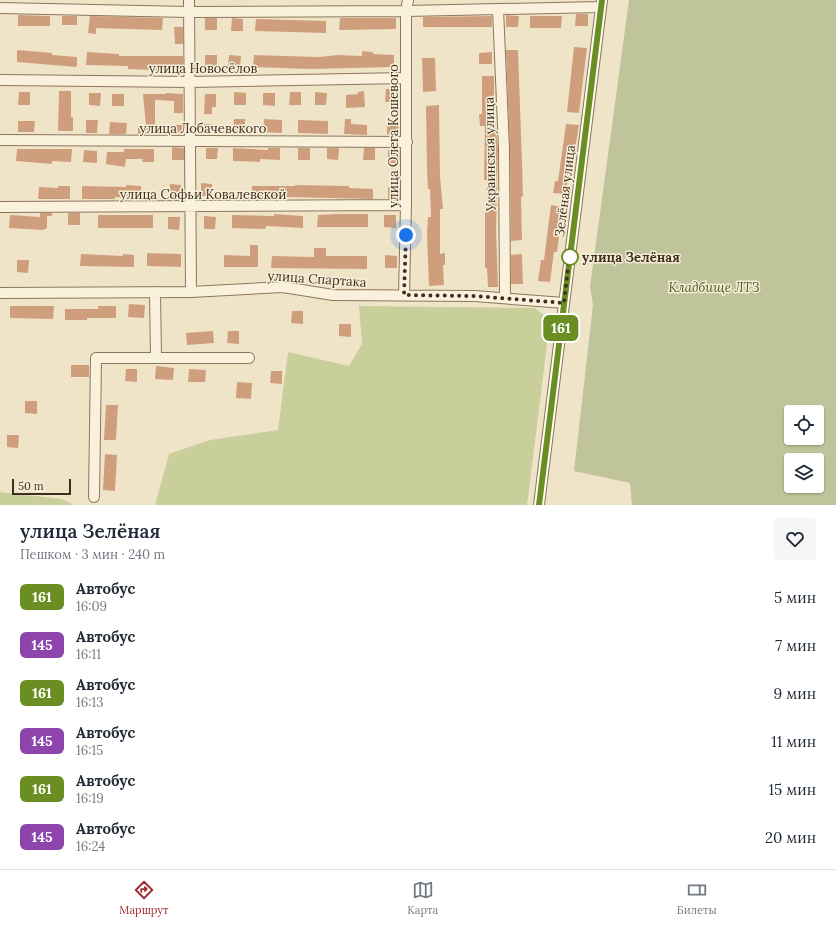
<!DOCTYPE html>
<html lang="ru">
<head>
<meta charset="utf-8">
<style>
	body { margin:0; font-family:Lora,serif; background:#f6f6f7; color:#1f2937; height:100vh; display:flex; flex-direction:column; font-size:15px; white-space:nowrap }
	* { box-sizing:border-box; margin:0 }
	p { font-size:13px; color:#747a83 }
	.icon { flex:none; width:22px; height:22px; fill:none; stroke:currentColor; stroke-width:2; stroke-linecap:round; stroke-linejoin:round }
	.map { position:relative; height:505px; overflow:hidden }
	.sheet { display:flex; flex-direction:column; background:#fff; flex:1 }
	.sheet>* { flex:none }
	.badge { padding:0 8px; border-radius:6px; font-size:14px; line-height:26px }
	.buttons { position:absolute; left:784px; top:405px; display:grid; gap:8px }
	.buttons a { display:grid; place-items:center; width:40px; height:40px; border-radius:4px; background:#fff; box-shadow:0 1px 3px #0004; font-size:20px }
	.scale { position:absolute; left:12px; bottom:10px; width:59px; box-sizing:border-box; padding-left:4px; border:2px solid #3d2e20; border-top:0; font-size:11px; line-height:14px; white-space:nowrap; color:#3d2e20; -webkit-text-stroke:3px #f7eed8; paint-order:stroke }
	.you { position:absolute; width:20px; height:20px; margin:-10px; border:3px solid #fff; border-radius:50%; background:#1a73e8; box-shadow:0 0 0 6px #1a73e833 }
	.map>.badge { position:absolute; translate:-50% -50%; box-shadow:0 0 0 2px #fff }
	.round { display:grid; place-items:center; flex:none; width:42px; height:42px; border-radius:4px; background:#f6f6f7 }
	.overview { display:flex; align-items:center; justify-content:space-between; height:68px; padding:0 20px }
	h1 { font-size:19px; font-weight:600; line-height:30px }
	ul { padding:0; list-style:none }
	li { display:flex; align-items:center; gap:12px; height:48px; padding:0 20px }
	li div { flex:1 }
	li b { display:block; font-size:15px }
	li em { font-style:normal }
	li .badge { min-width:44px; font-weight:700; text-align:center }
	.dock { display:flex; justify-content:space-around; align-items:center; height:56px; border-top:1px solid #e0e1e3; background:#fff; font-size:11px; color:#747a83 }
	.dock a { display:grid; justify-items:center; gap:2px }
	.dock .on { color:#9e2a2b }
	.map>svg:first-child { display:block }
</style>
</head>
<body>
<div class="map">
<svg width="836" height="505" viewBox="0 0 836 505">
	<rect width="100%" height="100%" fill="#f0e4c8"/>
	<!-- green -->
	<path fill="#c9cf9b" d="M 359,306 L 535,308 L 550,320 L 527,505 L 155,505 L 169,454 L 210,440 L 278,430 L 288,352 L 349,366 L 362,344 Z
		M 0,492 L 62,499 L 74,505 L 0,505 Z"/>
	<!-- cemetery -->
	<path fill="#bfc49a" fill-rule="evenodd" d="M 629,0 L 836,0 L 836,505 L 632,505 L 630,483 L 574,471 L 593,305 L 590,287 ZM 791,412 L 817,412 L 817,438 L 791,438 ZM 791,460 L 817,460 L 817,486 L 791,486 Z"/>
	<!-- building -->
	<path fill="#cf9f7d" d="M 576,14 L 588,14 L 588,26 L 575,26 Z
		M 18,15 L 50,16 L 50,26 L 18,26 Z
		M 506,15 L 519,16 L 518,27 L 506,27 Z
		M 62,16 L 77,16 L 77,25 L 62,25 Z
		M 90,16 L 163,18 L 162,30 L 96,28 L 96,34 L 88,33 Z
		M 492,16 L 492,27 L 423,27 L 423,17 Z
		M 530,16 L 562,16 L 561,28 L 530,28 Z
		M 205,18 L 217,18 L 217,30 L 205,30 Z
		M 232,18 L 243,19 L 243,31 L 231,31 Z
		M 340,18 L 396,18 L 396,29 L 339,30 Z
		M 256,19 L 326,21 L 326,33 L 255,31 Z
		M 174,27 L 183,27 L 183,44 L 175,44 Z
		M 574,47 L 587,48 L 579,113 L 567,112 Z
		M 17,50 L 52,53 L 52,55 L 77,57 L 77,65 L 76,67 L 17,62 Z
		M 506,50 L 518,50 L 522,162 L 523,196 L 521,197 L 522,240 L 511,241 L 510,149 Z
		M 362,51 L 373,52 L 373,54 L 394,55 L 394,67 L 310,69 L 253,67 L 254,55 L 319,57 L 338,55 L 362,56 Z
		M 87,52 L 119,54 L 119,56 L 183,56 L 183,69 L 163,68 L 163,71 L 151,70 L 128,69 L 128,66 L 86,65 Z
		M 492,52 L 492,64 L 479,64 L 479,53 Z
		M 205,55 L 217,55 L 217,68 L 205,67 Z
		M 229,55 L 241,56 L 240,68 L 228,68 Z
		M 422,58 L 435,58 L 436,91 L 423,92 Z
		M 482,76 L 494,76 L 494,114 L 498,149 L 496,231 L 498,287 L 488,287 L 487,268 L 485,268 L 485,203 L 487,203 L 487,180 L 484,180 L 485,126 L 480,126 L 479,114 L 482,114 Z
		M 386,89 L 397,89 L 397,102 L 385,102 Z
		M 59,91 L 71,91 L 71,117 L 73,117 L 73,131 L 58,131 Z
		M 364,91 L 365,107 L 346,108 L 346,95 L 358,94 L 358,92 Z
		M 19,92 L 30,92 L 30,105 L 18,105 Z
		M 234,92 L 246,93 L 246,105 L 234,105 Z
		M 290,92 L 301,92 L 301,105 L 289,105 Z
		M 315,92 L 327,93 L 326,105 L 315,105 Z
		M 89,93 L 101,93 L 100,106 L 89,105 Z
		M 166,93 L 183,94 L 183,113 L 174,113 L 174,101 L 155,100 L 155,125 L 183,125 L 183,132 L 138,134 L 138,126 L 146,126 L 143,94 L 166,94 Z
		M 263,93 L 275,93 L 275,106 L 263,105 Z
		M 112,94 L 124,94 L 124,106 L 112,106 Z
		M 205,94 L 216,94 L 216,107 L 212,107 L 212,114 L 204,114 Z
		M 439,105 L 440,177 L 443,209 L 440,209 L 440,254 L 445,253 L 445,265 L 443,265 L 444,285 L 429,286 L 427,234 L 428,217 L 431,217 L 430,189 L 428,189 L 427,170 L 426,106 Z
		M 234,119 L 245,119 L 245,132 L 233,131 Z
		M 264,119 L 282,120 L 282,133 L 263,132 Z
		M 345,119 L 351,119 L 351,124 L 367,125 L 367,135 L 344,134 Z
		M 86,120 L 98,120 L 97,133 L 86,133 Z
		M 298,120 L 328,121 L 328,134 L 298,133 Z
		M 18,121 L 35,121 L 34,132 L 18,132 Z
		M 110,122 L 127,123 L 126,134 L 109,134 Z
		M 387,122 L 399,122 L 399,135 L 387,134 Z
		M 204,124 L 212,124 L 212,132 L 204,132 Z
		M 566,124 L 579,125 L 571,175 L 568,174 L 566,194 L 553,193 L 555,181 L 558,181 Z
		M 172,147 L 184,148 L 184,160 L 172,160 Z
		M 206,148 L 218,148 L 217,159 L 206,159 Z
		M 233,148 L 268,150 L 268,148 L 280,148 L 280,160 L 260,159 L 260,162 L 233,161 Z
		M 298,148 L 310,148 L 310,160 L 298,160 Z
		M 327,148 L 339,148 L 338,160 L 327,159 Z
		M 364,148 L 375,148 L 375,160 L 363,160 Z
		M 17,149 L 72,149 L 71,162 L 52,161 L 52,164 L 16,161 Z
		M 124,149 L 154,149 L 154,162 L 142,162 L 143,159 L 126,159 L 125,167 L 106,164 L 107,152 L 124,152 Z
		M 84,150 L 97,151 L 97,163 L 83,162 Z
		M 388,150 L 400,150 L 399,163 L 388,163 Z
		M 201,183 L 212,184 L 212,196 L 201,196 Z
		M 170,184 L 181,185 L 181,197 L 169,197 Z
		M 126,185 L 141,186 L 141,198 L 115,197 L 115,199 L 82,199 L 82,186 L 126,187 Z
		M 295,185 L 349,186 L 349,188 L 373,189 L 373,199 L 286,197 L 286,199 L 251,199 L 252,186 L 295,186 Z
		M 58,186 L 70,186 L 70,199 L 38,199 L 39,187 L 58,188 Z
		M 388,187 L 400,188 L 400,199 L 388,199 Z
		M 551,205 L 563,207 L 557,252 L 554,252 L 550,282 L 538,281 L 541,260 L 544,260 Z
		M 40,213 L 52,213 L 52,216 L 47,216 L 47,228 L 43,230 L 9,228 L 10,215 L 40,217 Z
		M 68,213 L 80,213 L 80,225 L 68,225 Z
		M 274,214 L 303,216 L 303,228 L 266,226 L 265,229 L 232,228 L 232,215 L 274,216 Z
		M 337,214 L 368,214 L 368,227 L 317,227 L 318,215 Z
		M 98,215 L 153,215 L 153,228 L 98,228 Z
		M 384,215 L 396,215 L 396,228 L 384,227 Z
		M 204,216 L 216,217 L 215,229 L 204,229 Z
		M 168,217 L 180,217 L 179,230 L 168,229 Z
		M 250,245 L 258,245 L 258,267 L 224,267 L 224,255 L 250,256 Z
		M 314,248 L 326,248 L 326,256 L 367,256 L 367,269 L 271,268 L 272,256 L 314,257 Z
		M 147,253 L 181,254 L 181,267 L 147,266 Z
		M 81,254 L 123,256 L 123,254 L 134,255 L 134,267 L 80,266 Z
		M 522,254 L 523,284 L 511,284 L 511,255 Z
		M 385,255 L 397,256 L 397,268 L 385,268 Z
		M 17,260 L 29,260 L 28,273 L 17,272 Z
		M 129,304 L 145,305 L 144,318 L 128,317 Z
		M 10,306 L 54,306 L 53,319 L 10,318 Z
		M 98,306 L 116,306 L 116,318 L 87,318 L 87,320 L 65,320 L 65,309 L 98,309 Z
		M 292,311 L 303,311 L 303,324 L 291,323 Z
		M 339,324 L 351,324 L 351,337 L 339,336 Z
		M 213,331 L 214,343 L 187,345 L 186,333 Z
		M 228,331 L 239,331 L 239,344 L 227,343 Z
		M 71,365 L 89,365 L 89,377 L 71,377 Z
		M 156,366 L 174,368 L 173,380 L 155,379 Z
		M 126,369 L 137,369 L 137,382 L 125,381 Z
		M 189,369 L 206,370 L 205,382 L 188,382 Z
		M 271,371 L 282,371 L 282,384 L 270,383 Z
		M 237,382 L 252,383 L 251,399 L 236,398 Z
		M 25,401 L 37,401 L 37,414 L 25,413 Z
		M 106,405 L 118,405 L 116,440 L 104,440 Z
		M 7,435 L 19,435 L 18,448 L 7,447 Z
		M 105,454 L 117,455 L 115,491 L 103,490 Z"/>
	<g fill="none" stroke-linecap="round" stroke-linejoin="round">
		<defs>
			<path id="minor" d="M 189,0 L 191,292
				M 0,8 L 189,12 L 406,11 L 600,7
				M 498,9 L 504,149 L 505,298
				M 0,80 L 190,82 L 406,78
				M 0,140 L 407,142
				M 0,207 L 406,205
				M 155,292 L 156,358
				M 0,293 L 191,292 L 283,287 L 333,295 L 474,296 L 564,303
				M 404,295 L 406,205 L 406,11 L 408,0
				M 94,497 L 96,358 L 249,358
				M 539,505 L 602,0"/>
		</defs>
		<!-- minor casing -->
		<use href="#minor" stroke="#8d765c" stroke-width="12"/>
		<!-- minor -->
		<use href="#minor" stroke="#faf1dc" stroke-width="10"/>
	</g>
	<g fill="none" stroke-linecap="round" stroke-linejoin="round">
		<defs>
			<path id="line" d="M 539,505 L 602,0"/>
		</defs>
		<!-- line casing -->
		<use href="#line" stroke="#fff" stroke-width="9"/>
		<!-- line -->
		<use href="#line" stroke="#6b8e23" stroke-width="6"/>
		<!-- walk -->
		<path stroke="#3d2e20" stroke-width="4" stroke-dasharray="0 7.2" d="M 406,235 L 404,295 L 474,296 L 564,303 L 570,250 L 570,257"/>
	</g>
	<!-- markers -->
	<circle fill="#fff" stroke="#6b8e23" stroke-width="2" cx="570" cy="257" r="8"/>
	<g text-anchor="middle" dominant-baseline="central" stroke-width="3" stroke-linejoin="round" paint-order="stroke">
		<!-- street labels -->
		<g font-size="13" fill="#3d2e20" stroke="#f7eed8">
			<text x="203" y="68">улица Новосёлов</text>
			<text x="203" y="128">улица Лобачевского</text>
			<text transform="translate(393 136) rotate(-90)">улица Олега Кошевого</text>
			<text transform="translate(490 154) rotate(-91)">Украинская улица</text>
			<text transform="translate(565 191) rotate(-83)">Зелёная улица</text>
			<text x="203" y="194">улица Софьи Ковалевской</text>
			<text transform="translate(317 279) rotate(4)">улица Спартака</text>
		</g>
		<!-- stop labels -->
		<g font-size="13" font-weight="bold" fill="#3d2e20" stroke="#f7eed8" text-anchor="start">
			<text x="582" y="257">улица Зелёная</text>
		</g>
		<!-- park labels -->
		<g font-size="13" font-style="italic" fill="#4d5a26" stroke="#f7eed8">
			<text x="714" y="287">Кладбище ЛТЗ</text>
		</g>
	</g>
</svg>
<div class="buttons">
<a><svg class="icon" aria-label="locate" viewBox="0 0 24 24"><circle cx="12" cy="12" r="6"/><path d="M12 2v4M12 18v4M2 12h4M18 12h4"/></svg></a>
<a><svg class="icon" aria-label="layers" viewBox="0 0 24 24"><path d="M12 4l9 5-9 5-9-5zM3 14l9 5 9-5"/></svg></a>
</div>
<div class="scale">50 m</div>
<div class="you" style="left:406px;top:235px"></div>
<b class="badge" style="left:561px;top:328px;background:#6b8e23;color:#fff">161</b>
</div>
<section class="sheet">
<div class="overview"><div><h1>улица Зелёная</h1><p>Пешком · 3 мин · 240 m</p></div><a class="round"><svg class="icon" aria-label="heart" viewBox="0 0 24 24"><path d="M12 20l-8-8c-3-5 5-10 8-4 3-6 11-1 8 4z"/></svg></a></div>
<ul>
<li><span class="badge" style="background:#6b8e23;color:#fff">161</span><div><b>Автобус</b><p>16:09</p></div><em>5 мин</em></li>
<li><span class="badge" style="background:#8e44ad;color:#fff">145</span><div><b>Автобус</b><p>16:11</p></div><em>7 мин</em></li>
<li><span class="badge" style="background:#6b8e23;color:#fff">161</span><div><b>Автобус</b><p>16:13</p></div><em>9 мин</em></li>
<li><span class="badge" style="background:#8e44ad;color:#fff">145</span><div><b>Автобус</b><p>16:15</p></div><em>11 мин</em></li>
<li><span class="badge" style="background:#6b8e23;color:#fff">161</span><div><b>Автобус</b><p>16:19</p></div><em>15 мин</em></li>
<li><span class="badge" style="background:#8e44ad;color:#fff">145</span><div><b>Автобус</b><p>16:24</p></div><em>20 мин</em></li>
</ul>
</section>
<nav class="dock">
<a class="on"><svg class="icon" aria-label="directions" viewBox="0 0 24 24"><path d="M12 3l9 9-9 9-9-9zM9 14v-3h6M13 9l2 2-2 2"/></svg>Маршрут</a>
<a><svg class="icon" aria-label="map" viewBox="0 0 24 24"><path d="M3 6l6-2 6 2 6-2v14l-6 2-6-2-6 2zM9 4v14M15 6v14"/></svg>Карта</a>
<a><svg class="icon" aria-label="tickets" viewBox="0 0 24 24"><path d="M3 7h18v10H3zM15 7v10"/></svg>Билеты</a>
</nav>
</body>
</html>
